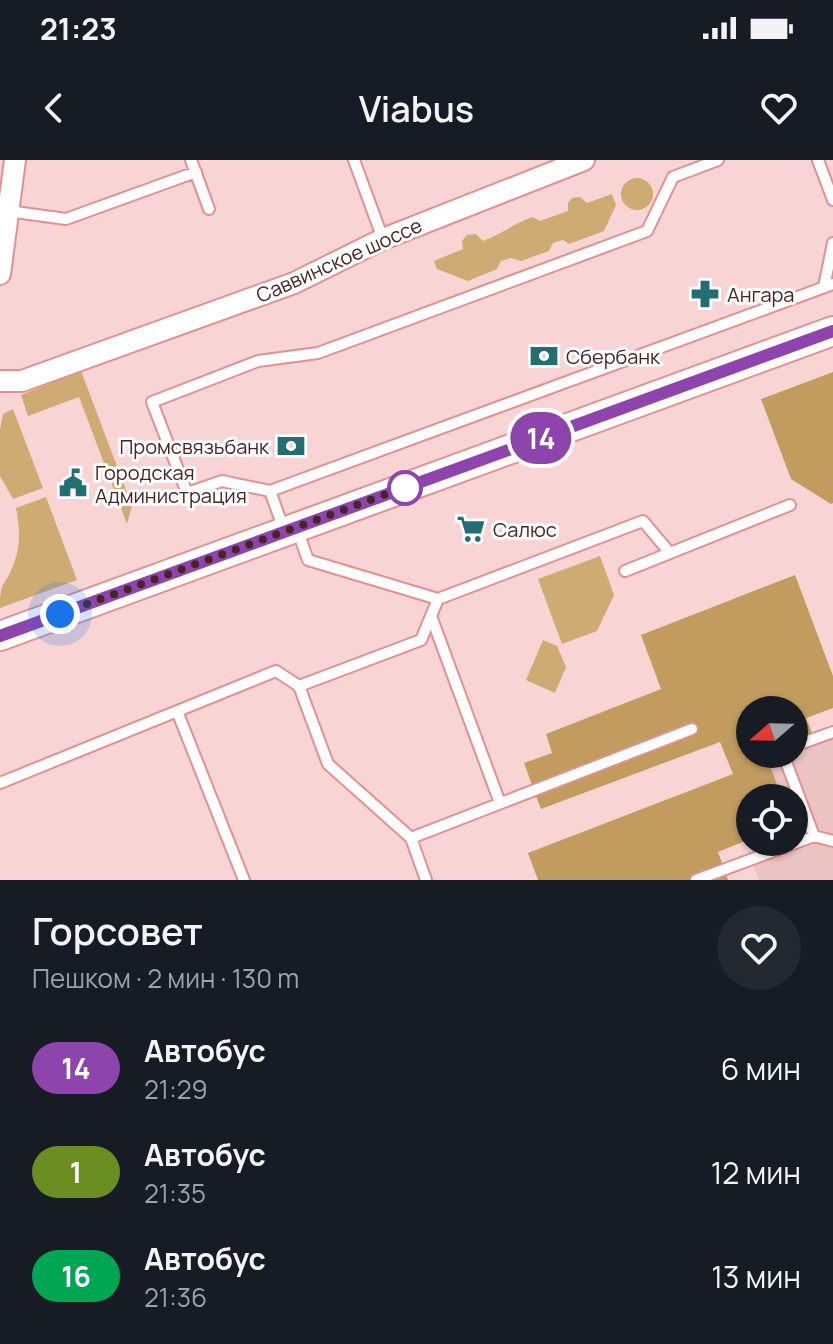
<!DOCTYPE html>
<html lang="ru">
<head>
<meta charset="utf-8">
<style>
	body { margin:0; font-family:Manrope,sans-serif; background:#242831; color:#f1f3f6; height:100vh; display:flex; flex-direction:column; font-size:30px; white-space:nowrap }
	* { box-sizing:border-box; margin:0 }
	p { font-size:26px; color:#9ea1a6 }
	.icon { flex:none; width:44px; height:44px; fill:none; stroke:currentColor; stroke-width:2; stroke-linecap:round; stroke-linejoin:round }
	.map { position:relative; height:720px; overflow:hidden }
	.panel { display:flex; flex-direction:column; background:#171b24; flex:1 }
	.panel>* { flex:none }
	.badge { padding:0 16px; border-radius:26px; font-size:28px; line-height:52px }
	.needle { width:52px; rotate:250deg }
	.buttons { position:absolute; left:736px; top:536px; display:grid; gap:16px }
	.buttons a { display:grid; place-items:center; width:72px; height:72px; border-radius:50%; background:#171b24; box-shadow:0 2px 6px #0004; font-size:40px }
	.you { position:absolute; width:40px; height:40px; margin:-20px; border:6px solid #fff; border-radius:50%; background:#1a73e8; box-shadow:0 0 0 12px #1a73e833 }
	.map>.badge { position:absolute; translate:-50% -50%; box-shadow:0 0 0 4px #fff }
	.round { display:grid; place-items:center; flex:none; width:84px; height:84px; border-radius:42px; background:#242831 }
	.overview { display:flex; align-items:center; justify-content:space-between; height:136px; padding:0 32px }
	h1 { font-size:38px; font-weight:600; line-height:60px }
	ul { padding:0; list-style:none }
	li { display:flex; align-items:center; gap:24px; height:104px; padding:0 32px }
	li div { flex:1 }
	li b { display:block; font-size:30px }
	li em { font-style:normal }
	li .badge { min-width:88px; font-weight:700; text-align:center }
	.status { display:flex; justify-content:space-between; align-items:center; height:56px; padding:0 40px; background:#171b24; direction:ltr }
	.status svg { height:22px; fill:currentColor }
	header { display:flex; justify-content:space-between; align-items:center; height:104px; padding:0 32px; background:#171b24; font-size:36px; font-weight:600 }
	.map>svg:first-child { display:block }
</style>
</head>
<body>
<div class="status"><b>21:23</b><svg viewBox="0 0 49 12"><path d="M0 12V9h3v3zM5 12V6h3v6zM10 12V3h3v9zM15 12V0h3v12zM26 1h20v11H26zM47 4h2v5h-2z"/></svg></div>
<header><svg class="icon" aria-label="back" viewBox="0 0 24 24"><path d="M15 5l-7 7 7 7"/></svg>Viabus<svg class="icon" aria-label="heart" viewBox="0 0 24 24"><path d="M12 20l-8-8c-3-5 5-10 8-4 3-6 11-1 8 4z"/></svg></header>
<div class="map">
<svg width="833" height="720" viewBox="0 0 833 720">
	<rect width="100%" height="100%" fill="#f9d4d4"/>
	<!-- built -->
	<path fill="#eac3c2" d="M 833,572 L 833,720 L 759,720 L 751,700 L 772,693 L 768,682 L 794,682 L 794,638 L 782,638 L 767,597 L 794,594 L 794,586 Z"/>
	<!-- green -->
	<path fill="#cdab73" d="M621 34a16 16 0 1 1 32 0a16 16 0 1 1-32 0Z
		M 612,34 L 616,45 L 604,71 L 569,84 L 563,80 L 553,83 L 549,91 L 521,101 L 511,98 L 501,101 L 497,109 L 468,121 L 437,109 L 434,101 L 463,89 L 462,81 L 467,75 L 476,74 L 483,81 C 501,74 514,64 532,57 L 540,61 L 568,51 L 568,43 L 572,38 L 580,37 L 587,43 Z
		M 81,211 L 132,346 L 127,364 L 79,237 L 28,256 L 21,235 Z
		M 13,249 L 43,328 L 13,339 L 0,316 L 0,269 L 3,254 Z
		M 46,337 L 77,420 L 0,448 C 0,420 4,428 13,406 C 21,386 20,369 16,348 Z
		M 600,396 L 614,435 L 597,471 L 562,484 L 538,419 Z
		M 543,480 L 557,486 L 566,507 L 555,533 L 526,520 Z"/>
	<!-- forest -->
	<path fill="#c19c5e" d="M 833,212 L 833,343 L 831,344 L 791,319 L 761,239 Z
		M 795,415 L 833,516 L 833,548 L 806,558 L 814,579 L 794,586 L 794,550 L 750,550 L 750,594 L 774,594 L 767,597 L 782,638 L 750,638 L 750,679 L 718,692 L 728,720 L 538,720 L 528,693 L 733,614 L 720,582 L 541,649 L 524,603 L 552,593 L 546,574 L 661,529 L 641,475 Z"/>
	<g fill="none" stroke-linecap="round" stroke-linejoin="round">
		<defs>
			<path id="lane" d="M 191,0 L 209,49
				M 354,0 L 383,79
				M 718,0 L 673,17 L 647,71 L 318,193 L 258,201 L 152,242 L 187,333 L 222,321 L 270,331 L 833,124
				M 818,0 L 833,40
				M 8,51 L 66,59 L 196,12
				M 824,127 L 833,83
				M 270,331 L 284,370
				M 297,369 L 308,400 L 438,439
				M 625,411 L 670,393
				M 431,456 L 500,643
				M 299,526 L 328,604 L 411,678 L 426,720
				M 177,551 L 244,720
				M 794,586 L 833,572
				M 783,594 L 814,676
				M 0,623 L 276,511 L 299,526 L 421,480 L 438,439 L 643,361 L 670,393 L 790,345
				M 411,678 L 692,569
				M 696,720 L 814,676 L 833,681"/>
			<path id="street" d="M 0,114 L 15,0
				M 0,221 L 22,221 L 294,123 L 383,79 L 584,0"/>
			<path id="secondary" d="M 0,476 L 833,171"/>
		</defs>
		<!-- lane casing -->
		<use href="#lane" stroke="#e39090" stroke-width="14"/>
		<!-- street casing -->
		<use href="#street" stroke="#e39090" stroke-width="24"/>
		<!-- secondary casing -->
		<use href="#secondary" stroke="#e39090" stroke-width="32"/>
		<!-- lane -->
		<use href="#lane" stroke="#fff" stroke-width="10"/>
		<!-- street -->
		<use href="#street" stroke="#fff" stroke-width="20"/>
		<!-- secondary -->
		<use href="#secondary" stroke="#fff" stroke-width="28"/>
	</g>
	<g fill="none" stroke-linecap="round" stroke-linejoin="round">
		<defs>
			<path id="line" d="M 0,476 L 833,171"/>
		</defs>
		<!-- line casing -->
		<use href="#line" stroke="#fff" stroke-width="18"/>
		<!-- line -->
		<use href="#line" stroke="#8e44ad" stroke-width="12"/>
		<!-- walk -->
		<path stroke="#472526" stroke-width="8" stroke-dasharray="0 14.4" d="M 60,454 L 414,324 L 405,328"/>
	</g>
	<!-- icons -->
	<defs>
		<symbol id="pharmacy-bare" viewBox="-9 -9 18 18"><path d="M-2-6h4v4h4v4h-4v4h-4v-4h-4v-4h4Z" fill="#236e72" stroke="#fff" stroke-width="2.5" paint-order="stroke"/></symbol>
		<symbol id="bank-bare" viewBox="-9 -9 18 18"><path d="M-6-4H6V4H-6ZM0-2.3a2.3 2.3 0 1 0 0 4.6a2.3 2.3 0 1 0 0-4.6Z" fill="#236e72" stroke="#fff" stroke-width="2.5" paint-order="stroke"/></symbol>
		<symbol id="civic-bare" viewBox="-9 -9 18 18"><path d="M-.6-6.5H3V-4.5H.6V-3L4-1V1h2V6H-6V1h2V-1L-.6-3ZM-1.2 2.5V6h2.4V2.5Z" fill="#236e72" stroke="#fff" stroke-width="2.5" paint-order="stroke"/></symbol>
		<symbol id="supermarket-bare" viewBox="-9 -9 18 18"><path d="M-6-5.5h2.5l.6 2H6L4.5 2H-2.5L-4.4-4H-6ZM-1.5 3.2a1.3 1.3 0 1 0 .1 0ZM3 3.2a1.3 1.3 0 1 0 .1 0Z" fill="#236e72" stroke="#fff" stroke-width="2.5" paint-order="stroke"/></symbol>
	</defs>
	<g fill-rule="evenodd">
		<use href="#pharmacy-bare" x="685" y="114" width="40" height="40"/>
		<use href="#bank-bare" x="524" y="176" width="40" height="40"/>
		<use href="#bank-bare" x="271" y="266" width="40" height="40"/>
		<use href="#civic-bare" x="53" y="303" width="40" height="40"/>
		<use href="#supermarket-bare" x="451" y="349" width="40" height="40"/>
	</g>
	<!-- markers -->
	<circle fill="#fff" stroke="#8e44ad" stroke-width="4" cx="405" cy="328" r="16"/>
	<g text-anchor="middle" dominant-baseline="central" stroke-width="6" stroke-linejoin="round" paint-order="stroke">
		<!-- street labels -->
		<g font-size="20" fill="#472526" stroke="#fff">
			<text transform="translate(339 100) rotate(-24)">Саввинское шоссе</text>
		</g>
		<!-- poi labels -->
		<g font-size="20" fill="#472526" stroke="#fff" text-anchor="start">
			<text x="727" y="134">Ангара</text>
			<text x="566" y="196">Сбербанк</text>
			<text x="269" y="286" text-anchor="end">Промсвязьбанк</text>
			<text x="95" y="312">Городская<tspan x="95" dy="23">Администрация</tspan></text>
			<text x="493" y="369">Салюс</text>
		</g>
	</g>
</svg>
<div class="buttons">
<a><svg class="needle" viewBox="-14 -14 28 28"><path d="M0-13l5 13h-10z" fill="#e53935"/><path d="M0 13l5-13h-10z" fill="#9ea1a6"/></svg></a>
<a><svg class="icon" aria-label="locate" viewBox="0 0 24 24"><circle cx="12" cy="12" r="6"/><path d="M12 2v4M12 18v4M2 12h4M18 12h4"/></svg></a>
</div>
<div class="you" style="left:60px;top:454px"></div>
<b class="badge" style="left:541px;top:278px;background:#8e44ad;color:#fff">14</b>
</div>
<section class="panel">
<div class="overview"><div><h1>Горсовет</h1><p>Пешком · 2 мин · 130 m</p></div><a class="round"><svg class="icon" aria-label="heart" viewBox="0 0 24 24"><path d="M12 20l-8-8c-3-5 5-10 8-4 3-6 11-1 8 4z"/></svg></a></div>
<ul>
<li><span class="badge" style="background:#8e44ad;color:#fff">14</span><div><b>Автобус</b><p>21:29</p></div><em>6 мин</em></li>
<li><span class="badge" style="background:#6b8e23;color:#fff">1</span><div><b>Автобус</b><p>21:35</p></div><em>12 мин</em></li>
<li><span class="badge" style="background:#00a651;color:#fff">16</span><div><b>Автобус</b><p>21:36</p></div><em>13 мин</em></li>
</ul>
</section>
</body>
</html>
